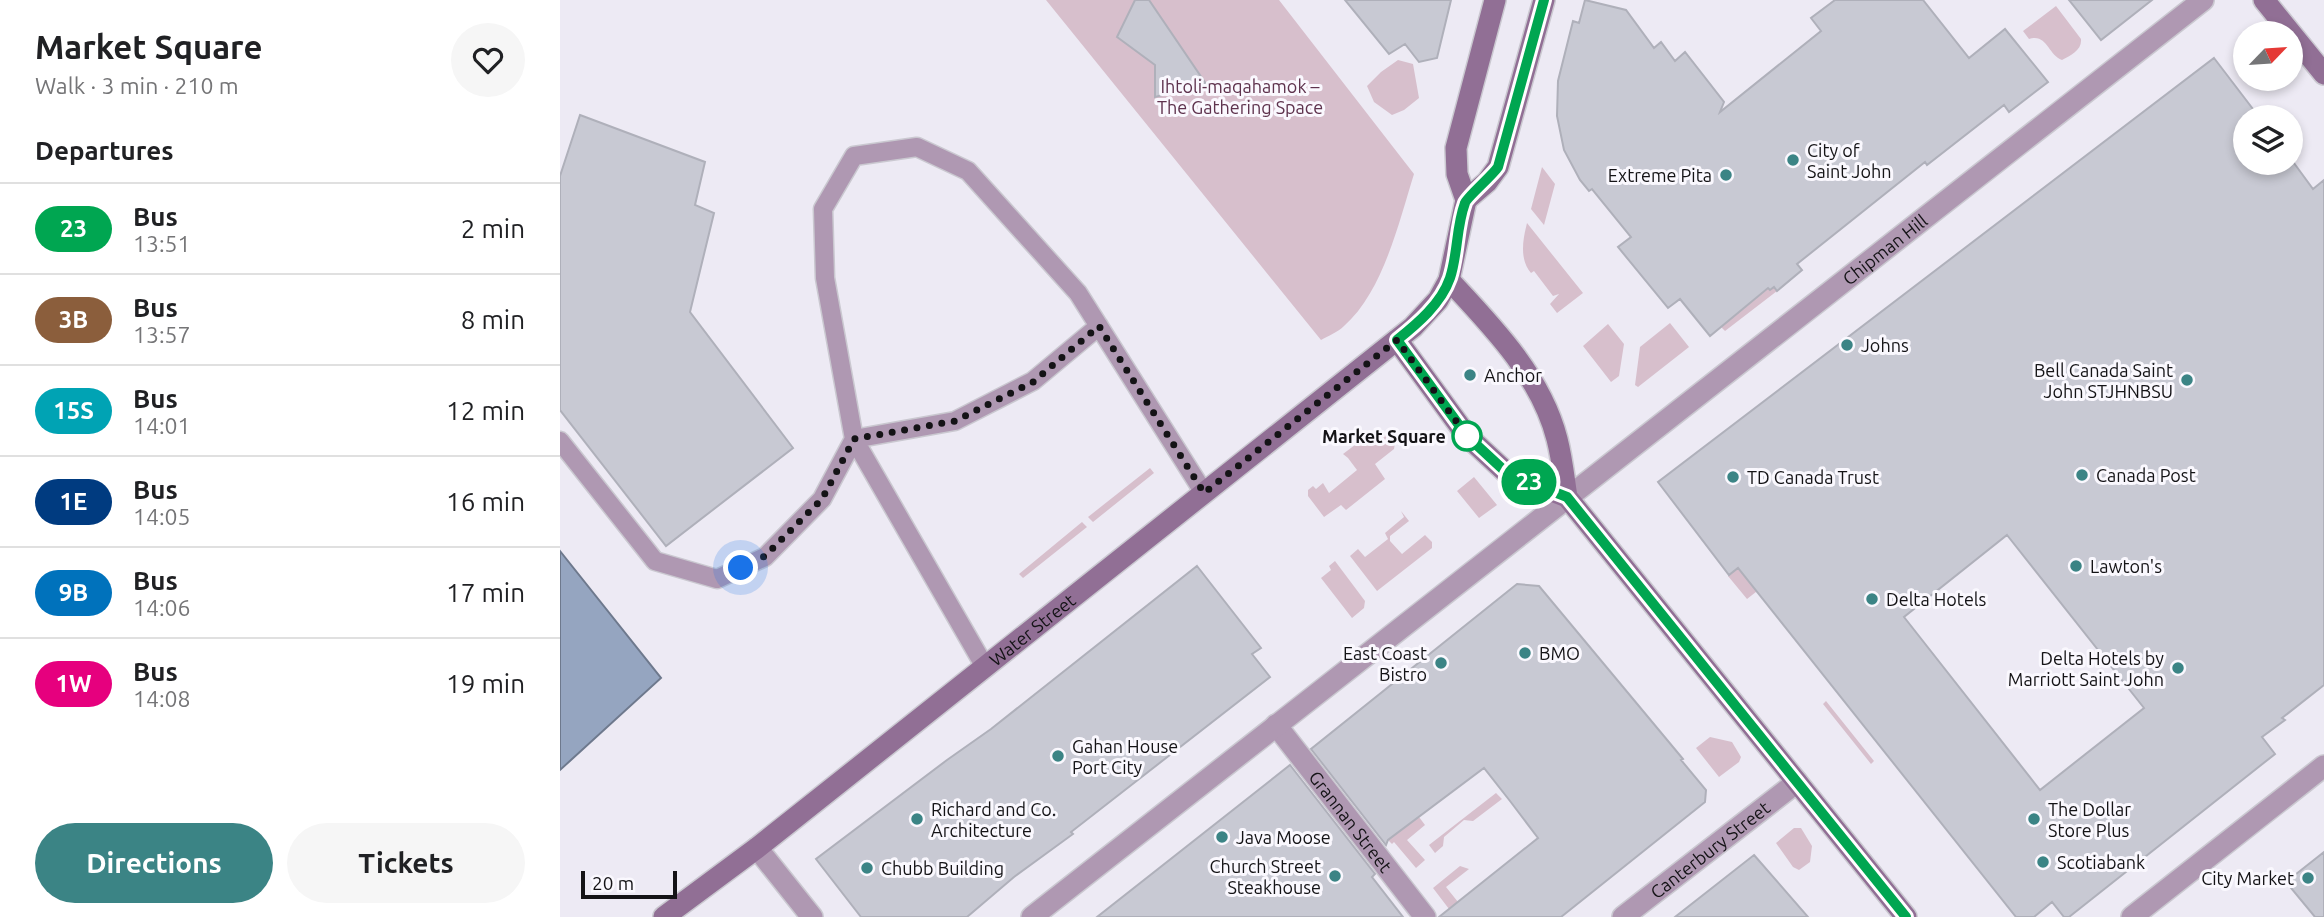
<!DOCTYPE html>
<html lang="en">
<head>
<meta charset="utf-8">
<style>
	body { margin:0; font-family:Ubuntu,sans-serif; background:#f6f6f6; color:#202124; height:100vh; display:flex; flex-direction:column; font-size:26px; white-space:nowrap }
	* { box-sizing:border-box; margin:0 }
	p { font-size:23px; color:#757577 }
	.icon { flex:none; width:38px; height:38px; fill:none; stroke:currentColor; stroke-width:2; stroke-linecap:round; stroke-linejoin:round }
	.map { position:relative; flex:1; overflow:hidden }
	.drawer { display:flex; flex-direction:column; background:#fff; width:560px }
	.drawer>* { flex:none }
	.badge { padding:0 14px; border-radius:23px; font-size:24px; line-height:46px }
	.needle { width:46px; rotate:65deg }
	.buttons { position:absolute; left:1673px; top:21px; display:grid; gap:14px }
	.buttons a { display:grid; place-items:center; width:70px; height:70px; border-radius:50%; background:#fff; box-shadow:0 4px 10px #0003; font-size:35px }
	.scale { position:absolute; left:21px; bottom:18px; width:96px; box-sizing:border-box; padding-left:7px; border:4px solid #141316; border-top:0; font-size:19px; line-height:24px; white-space:nowrap; color:#141316; -webkit-text-stroke:5px #faf8fe; paint-order:stroke }
	.you { position:absolute; width:35px; height:35px; margin:-18px; border:5px solid #fff; border-radius:50%; background:#1a73e8; box-shadow:0 0 0 10px #1a73e833 }
	.map>.badge { position:absolute; translate:-50% -50%; box-shadow:0 0 0 4px #fff }
	h2 { padding:0 35px; font-size:26px; line-height:63px }
	.round { display:grid; place-items:center; flex:none; width:74px; height:74px; border-radius:37px; background:#f6f6f6 }
	.summary { display:flex; align-items:center; justify-content:space-between; height:119px; padding:0 35px }
	h1 { font-size:33px; font-weight:600; line-height:52px }
	.action { display:flex; gap:14px; margin-top:auto; padding:14px 35px }
	.action a { flex:1; height:80px; border-radius:42px; background:#3b8485; color:#fff; font-size:28px; font-weight:600; line-height:80px; text-align:center }
	.action a+a { background:#f6f6f6; color:#202124 }
	ul { padding:0; list-style:none }
	li { display:flex; align-items:center; gap:21px; height:91px; padding:0 35px; border-top:2px solid #e0e0e0 }
	li div { flex:1 }
	li b { display:block; font-size:26px }
	li em { font-style:normal }
	li .badge { min-width:77px; font-weight:700; text-align:center }
	main { display:flex; flex:1; min-height:0 }
	.map>svg:first-child { display:block }
</style>
</head>
<body>
<main>
<section class="drawer">
<div class="summary"><div><h1>Market Square</h1><p>Walk · 3 min · 210 m</p></div><a class="round"><svg class="icon" aria-label="heart" viewBox="0 0 24 24"><path d="M12 20l-8-8c-3-5 5-10 8-4 3-6 11-1 8 4z"/></svg></a></div>
<h2>Departures</h2>
<ul>
<li><span class="badge" style="background:#00a651;color:#fff">23</span><div><b>Bus</b><p>13:51</p></div><em>2 min</em></li>
<li><span class="badge" style="background:#8b5e3c;color:#fff">3B</span><div><b>Bus</b><p>13:57</p></div><em>8 min</em></li>
<li><span class="badge" style="background:#00a3b4;color:#fff">15S</span><div><b>Bus</b><p>14:01</p></div><em>12 min</em></li>
<li><span class="badge" style="background:#003b80;color:#fff">1E</span><div><b>Bus</b><p>14:05</p></div><em>16 min</em></li>
<li><span class="badge" style="background:#0072bc;color:#fff">9B</span><div><b>Bus</b><p>14:06</p></div><em>17 min</em></li>
<li><span class="badge" style="background:#e6007e;color:#fff">1W</span><div><b>Bus</b><p>14:08</p></div><em>19 min</em></li>
</ul>
<div class="action"><a>Directions</a><a>Tickets</a></div>
</section>
<div class="map">
<svg width="1764" height="917" viewBox="0 0 1764 917">
	<rect width="100%" height="100%" fill="#edeaf4"/>
	<!-- green -->
	<path fill="#d7bfcc" d="M 486,0 L 719,0 L 854,174 C 839,222 823,292 784,326 C 778,332 768,336 761,340 Z
		M 1496,6 L 1521,39 C 1522,50 1511,55 1502,60 C 1488,55 1487,33 1469,39 L 1463,31 Z
		M 838,60 L 853,64 L 859,98 L 844,110 L 832,115 L 814,102 L 807,86 L 821,72 Z
		M 982,167 L 995,184 L 984,225 L 971,209 Z
		M 967,223 L 1023,293 L 997,313 L 990,304 L 999,294 L 993,296 L 974,271 L 971,273 C 959,259 963,239 967,223 Z
		M 1214,287 L 1217,291 L 1165,331 L 1161,327 L 1207,288 L 1210,290 Z
		M 1110,323 L 1129,347 L 1078,387 L 1075,385 L 1080,347 Z
		M 1048,324 L 1064,344 L 1059,376 L 1051,382 L 1023,346 Z
		M 812,432 L 827,434 L 835,443 L 834,449 L 815,464 L 825,479 L 786,510 L 781,505 L 764,517 L 748,496 L 748,490 L 753,486 L 756,489 L 763,483 L 769,493 L 797,470 L 788,458 L 783,454 Z
		M 590,468 L 594,473 L 533,522 L 528,517 Z
		M 914,477 L 937,505 L 919,518 L 897,491 Z
		M 841,511 L 849,521 L 830,536 L 830,541 L 842,554 L 865,535 L 872,542 L 872,548 L 817,591 L 790,556 L 798,549 L 805,557 L 828,539 L 825,533 L 844,517 Z
		M 522,522 L 527,527 L 463,578 L 459,574 Z
		M 775,561 L 805,601 L 804,608 L 792,618 L 761,578 L 771,570 L 769,566 Z
		M 1183,564 L 1201,588 L 1187,599 L 1168,576 Z
		M 1266,701 L 1314,761 L 1311,764 L 1263,704 Z
		M 1150,737 L 1172,742 L 1181,757 L 1179,762 L 1159,777 L 1136,748 Z
		M 936,793 L 942,799 L 913,821 L 904,820 L 884,837 L 883,846 L 875,853 L 869,845 Z
		M 859,817 L 865,825 L 847,840 L 865,860 L 856,868 L 834,842 L 832,844 L 828,840 Z
		M 1234,828 L 1241,828 L 1252,846 L 1250,862 L 1239,870 L 1233,867 L 1216,843 Z
		M 900,866 L 909,869 L 886,887 L 898,902 L 889,909 L 873,888 Z"/>
	<!-- water -->
	<path fill="#95a5c0" stroke="#6e798d" stroke-width="2" d="M 0,551 L 101,678 L 0,770 Z"/>
	<!-- building -->
	<path fill="#c8c9d3" stroke="#afb0ba" stroke-width="2" fill-rule="evenodd" d="M 575,0 L 589,0 L 646,84 L 595,97 L 595,65 L 557,37 Z
		M 785,0 L 891,0 L 877,58 L 859,62 L 845,44 L 829,54 Z
		M 1025,0 L 1066,10 L 1094,48 L 1101,42 L 1115,61 L 1125,52 L 1164,102 L 1160,112 L 1261,31 L 1251,18 L 1275,0 L 1363,0 L 1409,58 L 1445,29 L 1488,82 L 1449,112 L 1444,105 L 1367,165 L 1365,162 L 1237,264 L 1242,270 L 1217,291 L 1214,287 L 1210,290 L 1208,288 L 1150,336 L 1120,299 L 1108,308 L 1058,247 L 1071,237 L 1032,189 L 1029,191 L 1020,180 L 1004,150 L 997,116 L 998,81 L 1013,21 L 1019,23 Z
		M 1509,0 L 1592,0 L 1541,40 Z
		M 1654,58 L 1699,117 L 1685,117 L 1685,163 L 1731,163 L 1731,159 L 1753,189 L 1764,180 L 1764,685 L 1722,718 L 1725,720 L 1702,737 L 1715,754 L 1509,917 L 1504,917 L 1492,902 L 1474,917 L 1456,917 L 1178,568 L 1169,575 L 1098,482 ZM 1447,535 L 1584,708 L 1480,790 L 1344,617 Z
		M 20,115 L 145,162 L 135,205 L 154,213 L 130,312 L 233,448 L 106,546 L 0,410 L 0,176 Z
		M 637,566 L 701,648 L 692,654 L 710,677 L 511,832 L 513,834 L 454,877 L 407,917 L 301,917 L 256,859 L 387,760 L 431,729 Z
		M 957,584 L 979,586 L 1123,759 L 1121,760 L 1146,790 L 1145,802 L 1001,917 L 879,917 L 978,838 L 950,801 L 924,768 L 828,840 L 826,845 L 751,749 Z
		M 730,765 L 815,874 L 812,877 L 843,917 L 537,917 Z
		M 1764,852 L 1764,917 L 1755,917 L 1726,882 Z
		M 1194,855 L 1248,917 L 1115,917 Z"/>
	<g fill="none" stroke-linecap="round" stroke-linejoin="round">
		<defs>
			<path id="lane" d="M 0,441 L 95,561 L 157,579 L 205,557 L 262,499 L 294,439 L 265,278 L 263,209 L 294,156 L 357,147 L 408,171 L 518,293 L 644,493
				M 425,667 L 294,439 L 395,421 L 473,381 L 539,326"/>
			<g id="street">
				<path id="s1" d="M 716,725 L 865,917"/>
				<path d="M 197,848 L 252,917"/>
				<path id="s2" d="M 472,917 L 1643,0"/>
				<path id="s3" d="M 1063,917 L 1237,782"/>
				<path d="M 1572,917 L 1764,766"/>
			</g>
			<g id="secondary">
				<path d="M 1704,0 L 1764,74"/>
				<path d="M 906,200 L 927,182 L 938,167 L 984,0"/>
				<path d="M 889,280 C 932,326 981,376 997,439 C 1002,458 1004,478 1007,497 L 1346,917"/>
				<path d="M 837,340 L 907,436 L 948,474 L 1007,497"/>
				<path id="s4" d="M 104,917 L 197,848 L 853,327 L 878,300 L 889,280 L 906,200 L 897,174 L 896,148 L 935,0"/>
			</g>
		</defs>
		<!-- lane casing -->
		<use href="#lane" stroke="#cac8d0" stroke-width="21"/>
		<!-- street casing -->
		<use href="#street" stroke="#cac8d0" stroke-width="24"/>
		<!-- secondary casing -->
		<use href="#secondary" stroke="#cac8d0" stroke-width="24"/>
		<!-- lane -->
		<use href="#lane" stroke="#af98b2" stroke-width="18"/>
		<!-- street -->
		<use href="#street" stroke="#af98b2" stroke-width="21"/>
		<!-- secondary -->
		<use href="#secondary" stroke="#916f95" stroke-width="21"/>
	</g>
	<g fill="none" stroke-linecap="round" stroke-linejoin="round">
		<defs>
			<path id="line" d="M 984,0 L 938,167 C 932,176 907,197 905,203 C 896,227 898,254 890,278 C 881,304 857,324 837,340 L 907,436 L 948,474 L 1007,497 L 1346,917"/>
		</defs>
		<!-- line casing -->
		<use href="#line" stroke="#fff" stroke-width="16"/>
		<!-- line -->
		<use href="#line" stroke="#00a651" stroke-width="10"/>
		<!-- walk -->
		<path stroke="#141316" stroke-width="7" stroke-dasharray="0 12.6" d="M 181,568 L 205,556 L 262,499 L 294,439 L 395,421 L 473,382 L 539,326 L 644,493 L 837,340 L 907,436"/>
	</g>
	<!-- markers -->
	<g fill="#3b8485" stroke="#faf8fe" stroke-width="2.5">
		<circle cx="1233" cy="160" r="7"/>
		<circle cx="1166" cy="175" r="7"/>
		<circle cx="1287" cy="345" r="7"/>
		<circle cx="910" cy="375" r="7"/>
		<circle cx="1627" cy="380" r="7"/>
		<circle cx="1522" cy="475" r="7"/>
		<circle cx="1173" cy="477" r="7"/>
		<circle cx="1516" cy="566" r="7"/>
		<circle cx="1312" cy="599" r="7"/>
		<circle cx="965" cy="653" r="7"/>
		<circle cx="881" cy="663" r="7"/>
		<circle cx="1618" cy="668" r="7"/>
		<circle cx="498" cy="756" r="7"/>
		<circle cx="357" cy="819" r="7"/>
		<circle cx="1474" cy="819" r="7"/>
		<circle cx="662" cy="837" r="7"/>
		<circle cx="1483" cy="862" r="7"/>
		<circle cx="307" cy="868" r="7"/>
		<circle cx="775" cy="876" r="7"/>
		<circle cx="1748" cy="878" r="7"/>
	</g>
	<circle fill="#fff" stroke="#00a651" stroke-width="3.5" cx="907" cy="436" r="14"/>
	<g text-anchor="middle" dominant-baseline="central" stroke-width="6" stroke-linejoin="round" paint-order="stroke">
		<!-- park labels -->
		<g font-size="18" fill="#5e324d" stroke="#faf8fe">
			<text x="680" y="86">Ihtoli-maqahamok –<tspan x="680" dy="21">The Gathering Space</tspan></text>
		</g>
		<!-- poi labels -->
		<g font-size="18" fill="#141316" stroke="#faf8fe" text-anchor="start">
			<text x="1247" y="150">City of<tspan x="1247" dy="21">Saint John</tspan></text>
			<text x="1152" y="175" text-anchor="end">Extreme Pita</text>
			<text x="1301" y="345">Johns</text>
			<text x="1613" y="370" text-anchor="end">Bell Canada Saint<tspan x="1613" dy="21">John STJHNBSU</tspan></text>
			<text x="924" y="375">Anchor</text>
			<text x="1536" y="475">Canada Post</text>
			<text x="1187" y="477">TD Canada Trust</text>
			<text x="1530" y="566">Lawton's</text>
			<text x="1326" y="599">Delta Hotels</text>
			<text x="867" y="653" text-anchor="end">East Coast<tspan x="867" dy="21">Bistro</tspan></text>
			<text x="979" y="653">BMO</text>
			<text x="1604" y="658" text-anchor="end">Delta Hotels by<tspan x="1604" dy="21">Marriott Saint John</tspan></text>
			<text x="512" y="746">Gahan House<tspan x="512" dy="21">Port City</tspan></text>
			<text x="371" y="809">Richard and Co.<tspan x="371" dy="21">Architecture</tspan></text>
			<text x="1488" y="809">The Dollar<tspan x="1488" dy="21">Store Plus</tspan></text>
			<text x="676" y="837">Java Moose</text>
			<text x="1497" y="862">Scotiabank</text>
			<text x="761" y="866" text-anchor="end">Church Street<tspan x="761" dy="21">Steakhouse</tspan></text>
			<text x="321" y="868">Chubb Building</text>
			<text x="1734" y="878" text-anchor="end">City Market</text>
		</g>
		<!-- street labels -->
		<g font-size="18" fill="#141316" stroke="#faf8fe">
			<text stroke="none"><textPath href="#s2" startOffset="1083">Chipman Hill</textPath></text>
			<text stroke="none"><textPath href="#s4" startOffset="467">Water Street</textPath></text>
			<text stroke="none"><textPath href="#s1" startOffset="122">Grannan Street</textPath></text>
			<text stroke="none"><textPath href="#s3" startOffset="110">Canterbury Street</textPath></text>
		</g>
		<!-- stop labels -->
		<g font-size="18" font-weight="bold" fill="#141316" stroke="#faf8fe" text-anchor="end">
			<text x="886" y="436">Market Square</text>
		</g>
	</g>
</svg>
<div class="buttons">
<a><svg class="needle" viewBox="-14 -14 28 28"><path d="M0-13l5 13h-10z" fill="#e53935"/><path d="M0 13l5-13h-10z" fill="#757577"/></svg></a>
<a><svg class="icon" aria-label="layers" viewBox="0 0 24 24"><path d="M12 4l9 5-9 5-9-5zM3 14l9 5 9-5"/></svg></a>
</div>
<div class="scale">20 m</div>
<div class="you" style="left:181px;top:568px"></div>
<b class="badge" style="left:969px;top:482px;background:#00a651;color:#fff">23</b>
</div>
</main>
</body>
</html>
